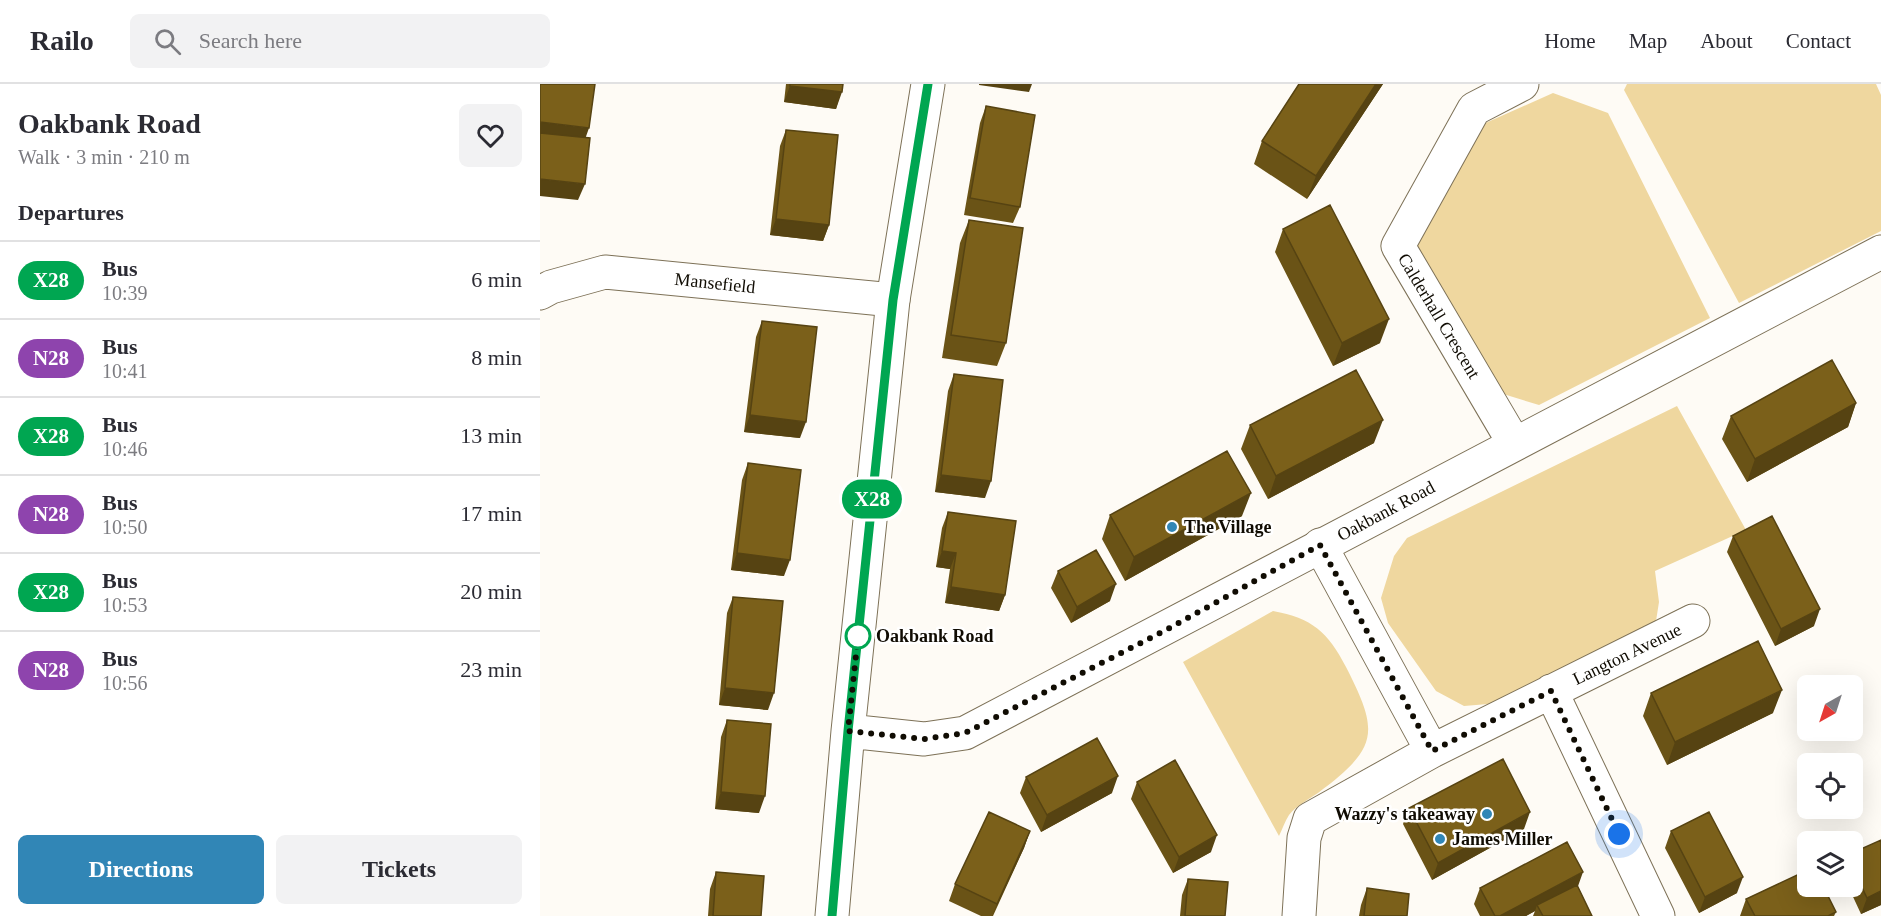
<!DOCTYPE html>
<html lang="en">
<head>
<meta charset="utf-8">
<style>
	body { margin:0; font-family:Georgia,serif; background:#f2f2f3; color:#2b2b33; height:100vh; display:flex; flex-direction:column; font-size:22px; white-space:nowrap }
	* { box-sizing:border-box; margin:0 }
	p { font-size:20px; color:#7c7c81 }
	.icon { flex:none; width:33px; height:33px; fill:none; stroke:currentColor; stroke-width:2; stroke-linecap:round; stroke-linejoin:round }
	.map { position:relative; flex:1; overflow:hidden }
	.drawer { display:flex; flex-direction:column; background:#fff; width:540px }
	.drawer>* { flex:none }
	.badge { padding:0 12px; border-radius:20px; font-size:21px; line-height:39px }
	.needle { width:39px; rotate:219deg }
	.tools { position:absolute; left:1257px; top:591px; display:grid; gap:12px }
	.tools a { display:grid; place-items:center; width:66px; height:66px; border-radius:9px; background:#fff; box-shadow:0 6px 24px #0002; font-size:30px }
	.you { position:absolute; width:30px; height:30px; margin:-15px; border:4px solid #fff; border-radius:50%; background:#1a73e8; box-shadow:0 0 0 9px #1a73e833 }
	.map>.badge { position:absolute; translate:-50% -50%; box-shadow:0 0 0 3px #fff }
	h2 { padding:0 18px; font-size:22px; line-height:54px }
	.round { display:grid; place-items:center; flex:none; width:63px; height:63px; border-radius:9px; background:#f2f2f3 }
	.head { display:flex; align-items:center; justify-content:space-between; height:102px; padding:0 18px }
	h1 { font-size:28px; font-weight:600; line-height:45px }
	.button { display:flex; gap:12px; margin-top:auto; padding:12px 18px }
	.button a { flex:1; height:69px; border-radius:9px; background:#3186b6; color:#fff; font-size:24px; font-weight:600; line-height:69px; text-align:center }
	.button a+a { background:#f2f2f3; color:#2b2b33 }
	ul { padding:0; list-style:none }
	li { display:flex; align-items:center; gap:18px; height:78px; padding:0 18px; border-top:2px solid #e1e1e2 }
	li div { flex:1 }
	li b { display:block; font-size:22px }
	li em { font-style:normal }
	li .badge { min-width:66px; font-weight:700; text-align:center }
	header { display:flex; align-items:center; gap:36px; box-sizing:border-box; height:84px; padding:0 30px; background:#fff; border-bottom:2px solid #e1e1e2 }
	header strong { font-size:28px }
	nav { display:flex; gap:33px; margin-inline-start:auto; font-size:21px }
	.search { width:420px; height:54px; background:#f2f2f3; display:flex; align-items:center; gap:15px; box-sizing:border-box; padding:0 21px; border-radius:9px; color:#7c7c81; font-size:22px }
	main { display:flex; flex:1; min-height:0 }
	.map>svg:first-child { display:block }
</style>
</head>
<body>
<header>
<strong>Railo</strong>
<div class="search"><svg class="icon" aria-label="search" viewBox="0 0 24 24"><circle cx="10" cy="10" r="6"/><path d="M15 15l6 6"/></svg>Search here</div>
<nav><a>Home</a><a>Map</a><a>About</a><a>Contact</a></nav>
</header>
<main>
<section class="drawer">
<div class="head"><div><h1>Oakbank Road</h1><p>Walk · 3 min · 210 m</p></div><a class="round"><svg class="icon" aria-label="heart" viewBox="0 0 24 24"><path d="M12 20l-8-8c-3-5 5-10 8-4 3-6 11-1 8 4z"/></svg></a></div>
<h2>Departures</h2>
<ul>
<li><span class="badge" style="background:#00a651;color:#fff">X28</span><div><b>Bus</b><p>10:39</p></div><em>6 min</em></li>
<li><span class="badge" style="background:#8e44ad;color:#fff">N28</span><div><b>Bus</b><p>10:41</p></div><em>8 min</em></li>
<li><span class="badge" style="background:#00a651;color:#fff">X28</span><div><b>Bus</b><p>10:46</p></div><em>13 min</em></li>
<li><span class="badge" style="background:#8e44ad;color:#fff">N28</span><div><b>Bus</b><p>10:50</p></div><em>17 min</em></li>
<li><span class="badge" style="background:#00a651;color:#fff">X28</span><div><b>Bus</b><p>10:53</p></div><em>20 min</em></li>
<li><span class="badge" style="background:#8e44ad;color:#fff">N28</span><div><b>Bus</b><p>10:56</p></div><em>23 min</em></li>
</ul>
<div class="button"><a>Directions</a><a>Tickets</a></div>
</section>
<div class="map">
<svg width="1341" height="832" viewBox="0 0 1341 832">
	<rect width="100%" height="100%" fill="#fefbf5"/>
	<!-- green -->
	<path fill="#efd79f" d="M 1087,0 L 1336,0 L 1341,11 L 1341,147 L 1199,219 L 1084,6 Z
		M 1013,9 L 1068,29 L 1170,234 L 999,321 L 960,309 L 872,153 L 932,45 Z
		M 1137,322 L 1206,446 L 1115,487 L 1119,518 L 1116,537 L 960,619 L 924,622 L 896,607 L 848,539 L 841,514 L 854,472 L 867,454 Z
		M 733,527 C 772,534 788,548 806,583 C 840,649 838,664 778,709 C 769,715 756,722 749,731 C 745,737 742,746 739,752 L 643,578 Z"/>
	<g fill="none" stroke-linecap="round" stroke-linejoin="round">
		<defs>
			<path id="street" d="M 0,209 L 11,203 L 65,188 L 353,216
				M 974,359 L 858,162 L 934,25 L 982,0
				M 780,461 L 892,667
				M 1011,607 L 1118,832
				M 759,832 L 764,754 L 770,735 L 892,667 L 1153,537"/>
			<path id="secondary" d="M 308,647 L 384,655 L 425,649 L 1341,168
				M 292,832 L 308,647 L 353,216 L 388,0"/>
		</defs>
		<!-- street casing -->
		<use href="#street" stroke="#7d7157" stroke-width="35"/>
		<!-- secondary casing -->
		<use href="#secondary" stroke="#7d7157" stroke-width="35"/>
		<!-- street -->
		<use href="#street" stroke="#fff" stroke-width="33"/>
		<!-- secondary -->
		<use href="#secondary" stroke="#fff" stroke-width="33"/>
	</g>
	<!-- wall -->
	<path fill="#6a5316" d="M 246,0 L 303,0 L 296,25 L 244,18 Z
		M 759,0 L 843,0 L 767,115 L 714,80 L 722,57 Z
		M 446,22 L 480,123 L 473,139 L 424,131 L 440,39 Z
		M 246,46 L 289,141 L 283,157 L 230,151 L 240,62 Z
		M 429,136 L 466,259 L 457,282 L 402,274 L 420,159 Z
		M 743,145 L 840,259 L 793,282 L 735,168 Z
		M 222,237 L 260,354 L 204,348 L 216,253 Z
		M 414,290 L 445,414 L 395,408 L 408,307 Z
		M 1316,319 L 1308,343 L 1207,398 L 1182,355 L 1191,332 Z
		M 710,341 L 834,359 L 728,415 L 701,365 Z
		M 208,379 L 244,492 L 191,486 L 202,396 Z
		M 408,428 L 465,511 L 459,527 L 405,519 L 410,485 L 396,483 L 402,444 Z
		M 570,431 L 702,432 L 585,497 L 562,455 Z
		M 1193,452 L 1274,542 L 1235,562 L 1187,468 Z
		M 518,487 L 570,517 L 531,539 L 511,504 Z
		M 193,513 L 228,626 L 179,621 L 187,529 Z
		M 1111,609 L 1233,629 L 1127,681 L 1103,632 Z
		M 187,636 L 219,729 L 175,725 L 181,653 Z
		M 486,693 L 572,709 L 501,748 L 480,709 Z
		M 597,698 L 671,768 L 633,789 L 591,715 Z
		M 869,724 L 984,745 L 892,796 L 863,740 Z
		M 490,747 L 484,764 L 453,832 L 441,832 L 409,817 L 415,800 Z
		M 1131,747 L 1197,809 L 1159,829 L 1125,764 Z
		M 1312,769 L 1341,821 L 1321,830 L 1308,802 L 1312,802 Z
		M 176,788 L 221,832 L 168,832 L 170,805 Z
		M 648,795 L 685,832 L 640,832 L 642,811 Z
		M 1038,803 L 1052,832 L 993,832 L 995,827 L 986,832 L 940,832 L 934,820 L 940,804 Z
		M 827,804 L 867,832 L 819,832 L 821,821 Z
		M 1206,815 L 1296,828 L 1294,832 L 1200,832 Z"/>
	<!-- shaded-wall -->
	<path fill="#564312" d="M 439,0 L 492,0 L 489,8 L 439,1 Z
		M 836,0 L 843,0 L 767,115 L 776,92 Z
		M 250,2 L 302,8 L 296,25 L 244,18 Z
		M 0,38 L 49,44 L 43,61 L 0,55 Z
		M 0,95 L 45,100 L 38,116 L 0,112 Z
		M 236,135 L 289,141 L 283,157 L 230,151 Z
		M 849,235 L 840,259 L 793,282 L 802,259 Z
		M 1316,319 L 1308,343 L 1207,398 L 1215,375 Z
		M 210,331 L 266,338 L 260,354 L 204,348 Z
		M 843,336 L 834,359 L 728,415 L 736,392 Z
		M 401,391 L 451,397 L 445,414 L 395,408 Z
		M 711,409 L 702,432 L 585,497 L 594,473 Z
		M 402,467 L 416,469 L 410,485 L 396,483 Z
		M 197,469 L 250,476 L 244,492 L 191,486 Z
		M 576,500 L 570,517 L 531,539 L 537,523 Z
		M 411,503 L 465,511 L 459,527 L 405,519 Z
		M 1280,525 L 1274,542 L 1235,562 L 1241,545 Z
		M 185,604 L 234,609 L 228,626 L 179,621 Z
		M 1242,606 L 1233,629 L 1127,681 L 1135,658 Z
		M 578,692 L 572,709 L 501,748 L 507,731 Z
		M 181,708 L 225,712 L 219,729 L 175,725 Z
		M 990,728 L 984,745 L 892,796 L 898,779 Z
		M 490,747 L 484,764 L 452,832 L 457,820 Z
		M 677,751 L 671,768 L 633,789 L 639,773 Z
		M 1043,788 L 1037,805 L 997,821 L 995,827 L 986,832 L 960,832 Z
		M 1203,793 L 1197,809 L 1159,829 L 1165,813 Z
		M 1341,807 L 1341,821 L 1321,830 L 1327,814 Z"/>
	<!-- building -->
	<path fill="#7b601a" stroke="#564312" stroke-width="1.5" d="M 0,0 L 55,0 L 49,44 L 0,38 Z
		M 250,0 L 303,0 L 302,8 L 250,2 Z
		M 759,0 L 836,0 L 776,92 L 722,57 Z
		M 446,22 L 495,31 L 480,123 L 430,114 Z
		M 246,46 L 298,51 L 289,141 L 236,135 Z
		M 0,49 L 50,54 L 45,100 L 0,95 Z
		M 790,121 L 849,235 L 802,259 L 743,145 Z
		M 429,136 L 483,144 L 466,259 L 411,251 Z
		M 222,237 L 277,243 L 266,338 L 210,331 Z
		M 1292,276 L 1316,319 L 1215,375 L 1191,332 Z
		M 816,286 L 843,336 L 736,392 L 710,341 Z
		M 414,290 L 463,296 L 451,397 L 401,391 Z
		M 687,367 L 711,409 L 594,473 L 570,431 Z
		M 208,379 L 261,386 L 250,476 L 197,469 Z
		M 408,428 L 476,437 L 465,511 L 411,503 L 416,469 L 402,467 Z
		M 1232,432 L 1280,525 L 1241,545 L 1193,452 Z
		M 556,466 L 576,500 L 537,523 L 518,487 Z
		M 193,513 L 243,517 L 234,609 L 185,604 Z
		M 1218,557 L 1242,606 L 1135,658 L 1111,609 Z
		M 187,636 L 231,640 L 225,712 L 181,708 Z
		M 557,654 L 578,692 L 507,731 L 486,693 Z
		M 963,675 L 990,728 L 898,779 L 869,724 Z
		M 635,676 L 677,751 L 639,773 L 597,698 Z
		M 449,728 L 490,747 L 457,820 L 415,800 Z
		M 1169,728 L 1203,793 L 1165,813 L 1131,747 Z
		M 1341,756 L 1341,807 L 1327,814 L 1312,782 L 1312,769 Z
		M 1027,758 L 1043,788 L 960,832 L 955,832 L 940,804 Z
		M 1268,786 L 1268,802 L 1283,802 L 1296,828 L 1288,832 L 1215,832 L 1206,815 Z
		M 176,788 L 224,792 L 221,832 L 173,832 Z
		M 648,795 L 688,798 L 685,832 L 645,832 Z
		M 1037,801 L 1052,832 L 1003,832 L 997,821 Z
		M 827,804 L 869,810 L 867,832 L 824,832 Z"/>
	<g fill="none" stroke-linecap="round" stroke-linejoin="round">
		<defs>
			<path id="line" d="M 292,832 L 308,647 L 353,216 L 388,0"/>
		</defs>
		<!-- line casing -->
		<use href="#line" stroke="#fff" stroke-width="14"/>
		<!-- line -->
		<use href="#line" stroke="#00a651" stroke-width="9"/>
		<!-- walk -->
		<path stroke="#100c03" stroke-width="6" stroke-dasharray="0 10.8" d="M 318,552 L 308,647 L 384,655 L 425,649 L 626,546 L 780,461 L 892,667 L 1011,607 L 1079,750"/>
	</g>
	<!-- markers -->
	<g fill="#3186b6" stroke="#fff" stroke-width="2">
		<circle cx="632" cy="443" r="6"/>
		<circle cx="947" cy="730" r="6"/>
		<circle cx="900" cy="755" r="6"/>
	</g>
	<circle fill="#fff" stroke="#00a651" stroke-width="3" cx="318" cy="552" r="12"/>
	<g text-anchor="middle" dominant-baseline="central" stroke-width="5" stroke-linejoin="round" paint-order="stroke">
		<!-- street labels -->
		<g font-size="18" fill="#100c03" stroke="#fff">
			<text transform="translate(175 199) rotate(6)">Mansefield</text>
			<text transform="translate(899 232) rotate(59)">Calderhall Crescent</text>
			<text transform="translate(846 427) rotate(-28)">Oakbank Road</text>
			<text transform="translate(1087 570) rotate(-26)">Langton Avenue</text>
		</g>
		<!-- poi labels -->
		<g font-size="18" font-weight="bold" fill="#100c03" stroke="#fff" text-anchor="start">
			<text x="644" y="443">The Village</text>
			<text x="935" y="730" text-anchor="end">Wazzy's takeaway</text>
			<text x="912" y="755">James Miller</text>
		</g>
		<!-- stop labels -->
		<g font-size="18" font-weight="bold" fill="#100c03" stroke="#fff" text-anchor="start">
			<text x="336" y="552">Oakbank Road</text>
		</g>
	</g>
</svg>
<div class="tools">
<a><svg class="needle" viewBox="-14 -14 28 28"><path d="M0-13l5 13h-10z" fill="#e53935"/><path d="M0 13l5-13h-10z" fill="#7c7c81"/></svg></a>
<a><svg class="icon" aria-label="locate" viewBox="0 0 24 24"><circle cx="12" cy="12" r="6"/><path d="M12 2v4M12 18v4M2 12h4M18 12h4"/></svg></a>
<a><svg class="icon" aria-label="layers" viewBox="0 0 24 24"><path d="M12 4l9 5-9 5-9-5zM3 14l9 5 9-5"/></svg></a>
</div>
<div class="you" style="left:1079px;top:750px"></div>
<b class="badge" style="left:332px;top:415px;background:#00a651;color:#fff">X28</b>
</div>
</main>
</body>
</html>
